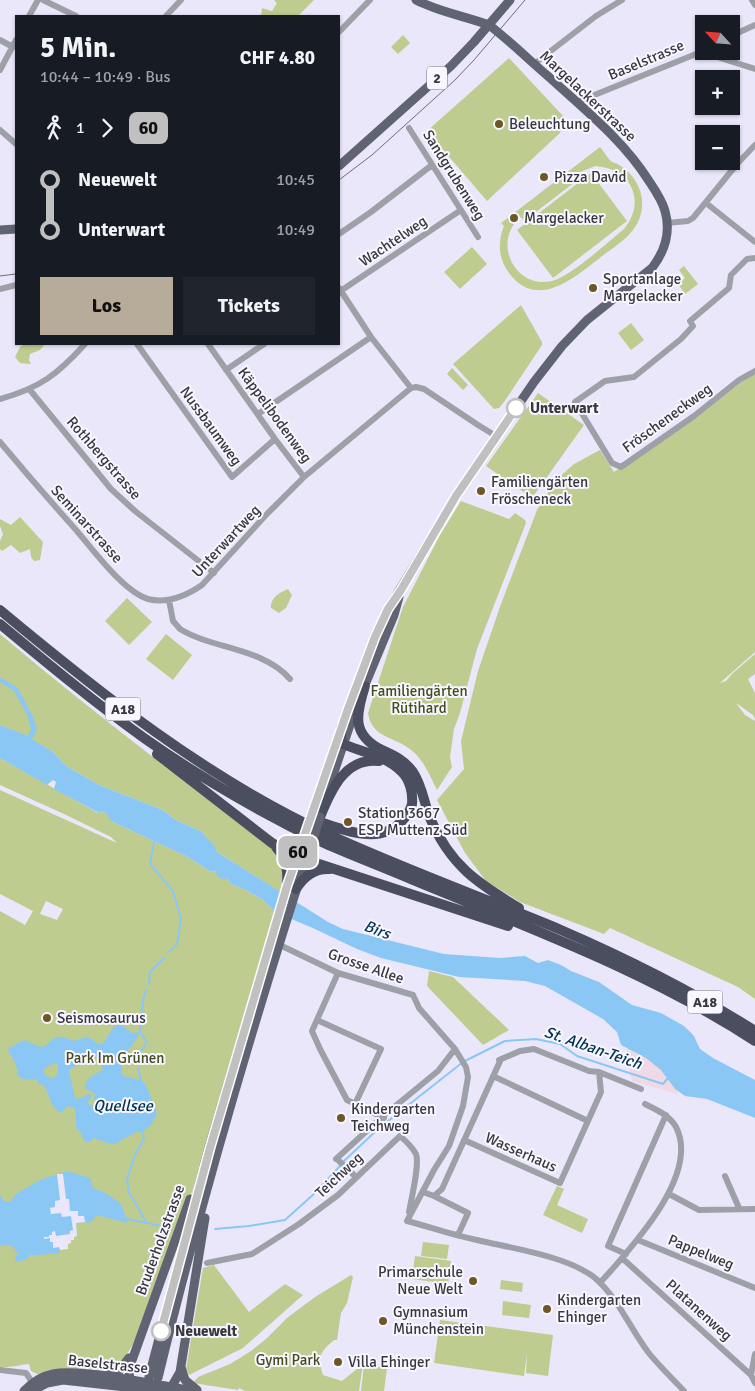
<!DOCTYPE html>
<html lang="de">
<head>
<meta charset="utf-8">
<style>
	body { margin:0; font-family:Signika,sans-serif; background:#20242c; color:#f1f3f6; height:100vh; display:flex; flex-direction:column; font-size:19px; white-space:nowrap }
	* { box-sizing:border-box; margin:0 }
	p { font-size:16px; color:#9ea1a6 }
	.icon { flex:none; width:28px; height:28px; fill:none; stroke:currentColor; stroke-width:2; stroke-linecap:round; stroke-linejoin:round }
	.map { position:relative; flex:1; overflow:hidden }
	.side { position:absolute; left:15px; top:15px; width:325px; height:330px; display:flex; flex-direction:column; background:#171b24; border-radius:0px; box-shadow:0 1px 4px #0004 }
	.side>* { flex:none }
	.badge { padding:0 10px; border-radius:8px; font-size:18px; line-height:32px }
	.needle { width:32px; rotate:296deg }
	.controls { position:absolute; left:695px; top:15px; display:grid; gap:10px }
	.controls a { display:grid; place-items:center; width:45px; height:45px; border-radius:0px; background:#171b24; box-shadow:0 1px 4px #0004; font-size:25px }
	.map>.badge { position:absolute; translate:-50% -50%; box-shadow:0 0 0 2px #fff }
	.legs { display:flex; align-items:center; gap:8px; height:55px; padding:0 25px; font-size:16px }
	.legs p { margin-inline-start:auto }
	.summary { display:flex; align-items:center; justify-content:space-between; height:85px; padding:0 25px }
	h1 { font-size:28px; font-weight:800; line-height:38px }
	.cta { display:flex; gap:10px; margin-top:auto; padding:10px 25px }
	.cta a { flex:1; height:58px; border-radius:0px; background:#b6ac99; color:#111; font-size:20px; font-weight:800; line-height:58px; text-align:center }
	.cta a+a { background:#20242c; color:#f1f3f6 }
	ul { padding:0 25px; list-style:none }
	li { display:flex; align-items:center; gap:18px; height:50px; font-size:19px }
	li i { display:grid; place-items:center; width:8px; height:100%; margin:0 6px; background:currentColor }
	li i::after { content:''; width:12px; height:12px; margin:-6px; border:4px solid; border-radius:50%; background:#171b24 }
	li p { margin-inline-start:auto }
	li:first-child i { background:linear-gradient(#0000 50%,currentColor 0) }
	li:last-child i { background:linear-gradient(currentColor 50%,#0000 0) }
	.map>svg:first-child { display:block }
</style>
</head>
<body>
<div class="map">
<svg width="755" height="1391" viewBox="0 0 755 1391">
	<rect width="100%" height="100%" fill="#ebe7fb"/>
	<!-- industrial -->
	<path fill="#efd9e5" d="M 684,1026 L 689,1031 L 677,1094 L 632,1081 L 626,1050 L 639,1037 Z"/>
	<!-- green -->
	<path fill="#becc90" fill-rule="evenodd" d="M 274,0 L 314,0 L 298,16 L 261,16 L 262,8 L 272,11 L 277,3 Z
		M 403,35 L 410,43 L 398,54 L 391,47 Z
		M 509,58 L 564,117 L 560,133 L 487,201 L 427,131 Z
		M 600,147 C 604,151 607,158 612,162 C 614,163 617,163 619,165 C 630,171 638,182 641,194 C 644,206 641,220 633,230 C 625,241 611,249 601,257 C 573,279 535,312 507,270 C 498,256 498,241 504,226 L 501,223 ZM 595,166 C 631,168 647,201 624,229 C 608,242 570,277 552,281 C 515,290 491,241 521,217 L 524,221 L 579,179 L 576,175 L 578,173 Z
		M 591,173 L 627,221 L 553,278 L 517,230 Z
		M 472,247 L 487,264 L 460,289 L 444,272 Z
		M 684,266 L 698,284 L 685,294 L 678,284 L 685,278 L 679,270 Z
		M 521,305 L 542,342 L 542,345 L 504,402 L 499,408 L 494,409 L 453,364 Z
		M 631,323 L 644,340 L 631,350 L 618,333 Z
		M 25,344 L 45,344 L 40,350 L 30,354 L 29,360 L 31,364 L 20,363 L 15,357 L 20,347 Z
		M 452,368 L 468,385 L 463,390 L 447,374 Z
		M 755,374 L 755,652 L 720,683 L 726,681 L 733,673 L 755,654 L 755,674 L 748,679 L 755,693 L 755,719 L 753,715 L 736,703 L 745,715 L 755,721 L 755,999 L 738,987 L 610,928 L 604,934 L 520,902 L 486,881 L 465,853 L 437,800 L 464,769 L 461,741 L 478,671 L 501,604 L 537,510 L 556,480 L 574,464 L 600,450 L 614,472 L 697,417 L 741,382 Z
		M 538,393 L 584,425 L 532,498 L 486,466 Z
		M 461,501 L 509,519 L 515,513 L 525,520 L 526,523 L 477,649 L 460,713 L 454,729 L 450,757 L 452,767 L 437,790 C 430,776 424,760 411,750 C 395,736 372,739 368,713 L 403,607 L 440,535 Z
		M 20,517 L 43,542 L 40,560 L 34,561 L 31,557 L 30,549 L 20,553 L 11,545 L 2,551 L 0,549 L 0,541 L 3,534 L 0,526 L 0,519 L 11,525 Z
		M 288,589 L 292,595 L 286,608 L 279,613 L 271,608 C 270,598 279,593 288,589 Z
		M 127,598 L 152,622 L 129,645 L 105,621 Z
		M 0,634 C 87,708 179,777 270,847 C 285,863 285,871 280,892 L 217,852 L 202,832 L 176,820 L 163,810 L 99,785 L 66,766 L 53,752 L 28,737 L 0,725 Z
		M 166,634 L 192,655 L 173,680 L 146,659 Z
		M 0,758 L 98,813 L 101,811 L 107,814 L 113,822 L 188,857 L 211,872 L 216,871 L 227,878 L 231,884 L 246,890 L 263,900 L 275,912 L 209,1147 L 135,1341 L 120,1365 L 114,1369 L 101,1372 L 39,1375 L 31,1371 L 29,1364 C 19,1365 10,1368 0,1367 L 0,911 L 25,925 L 33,911 L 0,894 L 0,790 L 117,843 L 111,837 L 64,814 L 0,785 ZM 46,901 L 63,909 L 57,920 L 40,914 Z
		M 429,971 L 453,977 L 509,1030 L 483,1045 L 427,986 Z
		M 557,1186 L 564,1189 L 557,1205 L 588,1219 L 582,1233 L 543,1215 Z
		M 423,1242 L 449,1245 L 447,1259 L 421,1256 Z
		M 415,1256 L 451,1261 L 448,1284 L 412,1279 Z
		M 214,1265 L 249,1312 L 285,1284 L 303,1295 L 243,1348 L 189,1375 L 186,1369 L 203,1268 Z
		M 351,1275 L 353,1277 L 347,1303 L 341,1313 L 337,1340 L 334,1340 C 320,1352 317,1357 323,1375 L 342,1381 L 363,1364 L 359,1391 L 245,1391 L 239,1388 L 238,1390 L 193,1383 L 198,1377 L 230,1364 L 251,1351 L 266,1339 L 287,1318 L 315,1297 Z
		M 501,1280 L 523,1283 L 522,1292 L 500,1289 Z
		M 503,1301 L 531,1305 L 529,1318 L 502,1315 Z
		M 440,1320 L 553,1335 L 548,1376 L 526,1373 L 527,1353 L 524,1376 L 434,1363 Z
		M 364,1365 L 387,1368 L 384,1391 L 361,1391 Z"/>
	<!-- water -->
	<path fill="#8bc7f4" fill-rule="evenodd" d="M 0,677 L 18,688 L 33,717 L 37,730 L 32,739 L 53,752 L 66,766 L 99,785 L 163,810 L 176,820 L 202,832 L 215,847 L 217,852 L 328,922 L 343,929 L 444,954 L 500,958 L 525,956 L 538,963 L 548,960 L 561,965 L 571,971 L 599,982 L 632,1005 L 661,1013 L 684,1026 L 694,1036 L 700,1049 L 713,1058 L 755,1080 L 755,1118 L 707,1099 L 685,1096 L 675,1089 L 661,1070 L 646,1058 L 621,1045 L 617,1032 L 603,1019 L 545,986 L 525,981 L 459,977 L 381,958 L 357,949 L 315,929 L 275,912 L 263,900 L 246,890 L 231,884 L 227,878 L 224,880 L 217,876 L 216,871 L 211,872 L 188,857 L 113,822 L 109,818 L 107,814 L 101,811 L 99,813 L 54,789 L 56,782 L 53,780 L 47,785 L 0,758 L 0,725 L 28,736 L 31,729 L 27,715 L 14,691 L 0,682 Z
		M 116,1025 L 122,1025 L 132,1033 L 140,1032 C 134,1047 116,1058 123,1076 L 141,1080 L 147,1087 L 157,1114 L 151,1125 L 142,1132 L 136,1132 L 115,1144 L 107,1143 L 94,1138 L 90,1142 L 84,1141 L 81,1133 L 76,1128 L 75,1109 L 68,1106 L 61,1113 C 50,1107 50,1096 44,1085 L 39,1084 L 36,1079 C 29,1080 24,1080 18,1076 C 17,1065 14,1059 7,1050 C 12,1045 18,1044 24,1040 L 38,1046 L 44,1047 L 55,1037 L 65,1037 L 72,1041 L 88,1037 L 98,1044 L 102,1044 C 108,1038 110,1030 116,1025 ZM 94,1058 L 97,1058 L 103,1070 C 95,1075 86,1076 85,1088 L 96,1094 L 94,1096 L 95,1102 L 93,1105 L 89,1105 L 88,1102 L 92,1096 L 90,1094 L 78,1099 L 75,1098 L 69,1070 C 77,1063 87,1066 94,1058 ZM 55,1063 L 58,1064 L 58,1074 L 53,1078 L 46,1076 L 43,1071 L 45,1068 Z
		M 67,1171 L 90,1178 L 93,1188 L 106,1193 L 121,1204 L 128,1223 L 96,1215 L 92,1222 L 86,1223 L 85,1219 L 85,1222 L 76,1223 L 77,1236 L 74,1237 L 74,1240 L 71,1240 L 71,1243 L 68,1244 L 68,1249 L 60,1250 L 60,1253 L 38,1255 L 29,1255 L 28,1259 L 16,1262 L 15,1258 L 18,1253 L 11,1245 L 0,1246 L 0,1197 L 2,1196 L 3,1201 L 10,1202 L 16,1194 L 40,1180 Z"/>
	<!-- pier -->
	<path fill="#ebe7fb" d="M 57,1174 L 63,1174 L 66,1199 L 69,1199 L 70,1211 L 78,1211 L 78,1216 L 84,1216 L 85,1222 L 76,1223 L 77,1236 L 74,1237 L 74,1240 L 71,1240 L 71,1243 L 68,1244 L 68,1249 L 60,1250 L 59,1247 L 53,1248 L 53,1242 L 50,1242 L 50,1238 L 44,1239 L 44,1237 L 49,1237 L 49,1235 L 52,1235 L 52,1232 L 55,1231 L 56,1236 L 70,1234 L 70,1231 L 73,1230 L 71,1216 L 62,1217 L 61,1213 L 51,1214 L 50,1208 L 55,1207 L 55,1201 L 60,1200 Z"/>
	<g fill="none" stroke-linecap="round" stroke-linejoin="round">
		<!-- stream -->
		<path stroke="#8bc7f4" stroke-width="2" d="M 154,842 L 150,864 L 173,891 L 181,919 L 177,944 L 169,952
			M 149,984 L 150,972 L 164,958
			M 137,1062 L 137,1056 L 147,1043 L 140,1032 L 143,1000 L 146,990
			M 138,1069 L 141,1080
			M 142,1132 L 144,1139 L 135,1155 L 127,1179 L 129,1193 L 139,1209 L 146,1223
			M 343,1162 L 378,1129 L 463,1062 L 505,1041 L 536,1039 L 560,1044 L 577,1056 L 663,1084 L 668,1078
			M 127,1219 L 162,1226
			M 215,1229 L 249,1226 L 285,1220 L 315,1193 L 340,1166"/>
		<!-- minor -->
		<path stroke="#9ea0a8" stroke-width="6" d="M 43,0 L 76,16
			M 752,0 L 755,5
			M 29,16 L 38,0
			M 166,16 L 181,0
			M 339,32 L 370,0
			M 731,36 L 755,25
			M 0,40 L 13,47
			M 534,64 L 596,16 L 622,0
			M 0,70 L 16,40
			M 577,102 L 696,54 L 714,56 L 755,69
			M 409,128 L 478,237
			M 0,130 L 16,144
			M 706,203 L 755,242
			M 667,223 L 688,221 L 693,218 L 737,164 L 755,145
			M 339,234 L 371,212 L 432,165
			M 755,258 L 747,259 L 731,275 L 729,288 L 690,321 L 693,326 L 681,339 L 634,377 L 605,381 L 575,402 L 612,463 L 621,467 L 694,416 L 739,380 L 755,371
			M 339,288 L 371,337 L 411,388 L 416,387 L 424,389 L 478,425 L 496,436
			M 0,289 L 16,285
			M 339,292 L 461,210
			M 137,344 L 232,477 L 275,439
			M 208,344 L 275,439 L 304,477
			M 226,370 L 264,344
			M 30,390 L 111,489 L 135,511 L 214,573
			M 0,399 C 40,388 58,374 85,344
			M 258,414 L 371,337
			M 0,442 C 25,472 51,502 77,531 C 93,550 124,592 148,599 C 168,604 186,596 202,585 L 265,516 L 304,477 L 411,388
			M 169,600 L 173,621 L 180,629 C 212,649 264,648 290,679
			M 284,947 L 338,973 L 413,995 L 419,1008 L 455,1049 L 466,1067 L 468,1077 L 463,1106 L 449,1146 L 434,1170 L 407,1221
			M 338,973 L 312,1031 L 320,1049 L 347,1100 L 384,1118
			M 317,1020 L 381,1049 L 355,1104
			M 499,1060 L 520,1051 L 534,1049 L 589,1071 L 599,1072 L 641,1089
			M 493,1076 L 588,1121
			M 464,1140 L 560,1183 L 601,1092 L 599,1072
			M 336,1159 L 382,1117 L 438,1071 L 455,1049
			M 339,1161 L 356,1177
			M 725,1176 L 739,1208
			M 423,1192 L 434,1196 L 442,1189 L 501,1059
			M 669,1194 L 699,1210 L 755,1209
			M 434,1196 L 468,1213 L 458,1235
			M 407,1221 C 430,1227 453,1235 477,1240 C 510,1248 568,1256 595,1278 C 618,1298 630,1328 648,1352 C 659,1366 672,1378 684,1391
			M 638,1240 L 755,1288
			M 626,1254 L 608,1246 L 666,1115
			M 622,1258 L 751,1375 L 755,1383
			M 207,1263 L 252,1254 L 299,1224 L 338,1195 L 400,1136 C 406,1141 412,1147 416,1154 C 420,1164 411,1200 409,1212
			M 600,1283 C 629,1250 701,1175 676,1127 C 669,1115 657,1110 645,1104
			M 0,1370 L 26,1373 L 34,1385
			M 751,1375 L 755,1354"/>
		<!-- major -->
		<path stroke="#606372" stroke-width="9" d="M 339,166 L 451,66 L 474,42 L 510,0
			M 0,230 L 16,229
			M 362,692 L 394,615 L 399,597
			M 326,796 L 357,704
			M 313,813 L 348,709 L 375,637 L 388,609 L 456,496 L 534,382 L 562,346 L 587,320 L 652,268 C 665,251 671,232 665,211 C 662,200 655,190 649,181 C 623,140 585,110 549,77 C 529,60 510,41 489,25 C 465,16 439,12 416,0
			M 181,1367 L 185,1380 L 197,1390
			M 107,1375 L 120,1370 L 129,1358
			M 149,1377 L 209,1147 L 287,886 L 301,846
			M 158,1378 C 201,1200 253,1024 309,850
			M 138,1388 C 130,1382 128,1376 130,1366 L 190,1199
			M 24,1391 C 32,1383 42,1376 53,1374 C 68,1371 84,1374 99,1375 C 131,1379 163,1386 194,1391
			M 32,1391 L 47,1383 L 63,1380 L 161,1391
			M 158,1391 L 172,1386 L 180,1372 L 205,1218"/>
		<!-- highway -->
		<path stroke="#4a4e5e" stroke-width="10" d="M 0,610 C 101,694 204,776 323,832 C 401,868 482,897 561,930 C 628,959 694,992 755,1031
			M 0,624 C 47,663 94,702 144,738 C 201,778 261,813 324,843 C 353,856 383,867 413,880 C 529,928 649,972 755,1041
			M 365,686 C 356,714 351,735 382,750 C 395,756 404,760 413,772 C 422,785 424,803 430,818 C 450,865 477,883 519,908
			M 157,754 L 272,843 C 285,850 294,857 308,849
			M 320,817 C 331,790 345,757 379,761
			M 312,819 C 338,828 380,847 402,821 C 407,816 410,811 412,804 C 413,793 410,780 402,772 C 387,756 362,752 343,744 L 341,740 L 341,728
			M 303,844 L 307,856 L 316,863 L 508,926
			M 276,847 C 287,859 288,870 287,886
			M 296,889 C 304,876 315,868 330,869"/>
		<!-- tram -->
		<path stroke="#6d6b76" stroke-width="1" d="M 339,180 L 372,155 L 455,80 L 474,60 L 525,0
			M 0,276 L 16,274"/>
		<!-- major-bridge -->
		<path stroke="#606372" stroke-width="9" d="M 303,844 L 313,813
			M 310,848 L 320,817"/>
	</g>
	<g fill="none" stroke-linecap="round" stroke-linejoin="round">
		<defs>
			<path id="line-1" d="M 161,1331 L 210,1148 L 287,886 L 348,709 L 375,637 L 388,609 L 401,590 L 456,496 L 516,408"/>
		</defs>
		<!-- line-1 casing -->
		<use href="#line-1" stroke="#fff" stroke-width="11"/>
		<!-- line-1 -->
		<use href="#line-1" stroke="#c0c0c0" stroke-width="8"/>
	</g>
	<!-- markers -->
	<g fill="#6e5627" stroke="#f8f6fe" stroke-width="2">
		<circle cx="499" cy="124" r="5"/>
		<circle cx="544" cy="177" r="5"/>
		<circle cx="514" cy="218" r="5"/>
		<circle cx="593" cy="288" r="5"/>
		<circle cx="481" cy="491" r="5"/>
		<circle cx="348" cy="822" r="5"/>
		<circle cx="47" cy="1018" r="5"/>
		<circle cx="341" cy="1118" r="5"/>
		<circle cx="473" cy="1281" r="5"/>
		<circle cx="547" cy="1309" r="5"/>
		<circle cx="383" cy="1321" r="5"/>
		<circle cx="338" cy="1362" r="5"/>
	</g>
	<g fill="#fff" stroke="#c0c0c0" stroke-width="2.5">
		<circle cx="516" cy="408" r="9"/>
		<circle cx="161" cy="1331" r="9"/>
	</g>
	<g text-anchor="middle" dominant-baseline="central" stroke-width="4" stroke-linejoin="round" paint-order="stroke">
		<!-- shield labels -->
		<g fill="#f8f6fe" stroke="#727078" stroke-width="1">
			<rect x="427" y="66.5" width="20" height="23" rx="4"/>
			<rect x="105.5" y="697.5" width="35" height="23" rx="4"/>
			<rect x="687.5" y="990.5" width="35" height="23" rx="4"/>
		</g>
		<g font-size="14" font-weight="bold" fill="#38373e">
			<text x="437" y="78">2</text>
			<text x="123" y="709">A18</text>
			<text x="705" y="1002">A18</text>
		</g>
		<!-- street labels -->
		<g font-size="15" fill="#38373e" stroke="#f8f6fe">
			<text transform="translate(646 60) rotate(-23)">Baselstrasse</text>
			<text transform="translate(588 96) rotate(43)">Margelackerstrasse</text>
			<text transform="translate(454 175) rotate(58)">Sandgrubenweg</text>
			<text transform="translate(393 241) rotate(-34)">Wachtelweg</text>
			<text transform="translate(275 415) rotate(54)">Käppelibodenweg</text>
			<text transform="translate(667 418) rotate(-36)">Fröscheneckweg</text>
			<text transform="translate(211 426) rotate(54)">Nussbaumweg</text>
			<text transform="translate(104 458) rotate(49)">Rothbergstrasse</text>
			<text transform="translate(87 524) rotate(48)">Seminarstrasse</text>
			<text transform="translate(226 541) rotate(-47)">Unterwartweg</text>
			<text transform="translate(366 966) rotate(19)">Grosse Allee</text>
			<text transform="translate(521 1152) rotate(24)">Wasserhaus</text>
			<text transform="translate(339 1175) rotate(-43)">Teichweg</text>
			<text transform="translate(160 1240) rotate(-70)">Bruderholzstrasse</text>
			<text transform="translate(701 1252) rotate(22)">Pappelweg</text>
			<text transform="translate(699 1310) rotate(42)">Platanenweg</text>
			<text transform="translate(108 1364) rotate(6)">Baselstrasse</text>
		</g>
		<!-- poi labels -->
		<g font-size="15" fill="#38373e" stroke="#f8f6fe" text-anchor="start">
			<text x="509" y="124">Beleuchtung</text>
			<text x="554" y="177">Pizza David</text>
			<text x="524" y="218">Margelacker</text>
			<text x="603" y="279">Sportanlage<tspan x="603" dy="17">Margelacker</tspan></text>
			<text x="491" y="482">Familiengärten<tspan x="491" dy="17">Fröscheneck</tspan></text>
			<text x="358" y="813">Station 3667<tspan x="358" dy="17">ESP Muttenz Süd</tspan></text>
			<text x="57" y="1018">Seismosaurus</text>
			<text x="351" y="1109">Kindergarten<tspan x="351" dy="17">Teichweg</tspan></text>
			<text x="463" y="1272" text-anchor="end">Primarschule<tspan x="463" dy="17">Neue Welt</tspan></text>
			<text x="557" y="1300">Kindergarten<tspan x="557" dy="17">Ehinger</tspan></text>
			<text x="393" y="1312">Gymnasium<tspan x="393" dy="17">Münchenstein</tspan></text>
			<text x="348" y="1362">Villa Ehinger</text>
		</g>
		<!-- stop labels -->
		<g font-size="15" font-weight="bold" fill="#38373e" stroke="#f8f6fe" text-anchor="start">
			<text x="530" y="408">Unterwart</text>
			<text x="175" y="1331">Neuewelt</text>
		</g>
		<!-- park labels -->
		<g font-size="15" fill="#434c1c" stroke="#f8f6fe">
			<text x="419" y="691">Familiengärten<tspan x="419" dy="17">Rütihard</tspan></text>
			<text x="115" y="1058">Park Im Grünen</text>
			<text x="288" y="1360">Gymi Park</text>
		</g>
		<!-- water labels -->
		<g font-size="16" font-style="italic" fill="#013451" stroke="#f8f6fe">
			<text transform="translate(377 930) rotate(20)">Birs</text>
			<text transform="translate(593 1048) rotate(19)">St. Alban-Teich</text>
			<text x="123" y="1106">Quellsee</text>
		</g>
	</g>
</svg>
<div class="controls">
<a><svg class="needle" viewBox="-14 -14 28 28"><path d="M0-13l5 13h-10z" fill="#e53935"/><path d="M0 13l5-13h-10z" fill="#9ea1a6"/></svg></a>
<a>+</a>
<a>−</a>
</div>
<b class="badge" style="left:298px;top:852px;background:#c0c0c0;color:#111">60</b>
<section class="side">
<div class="summary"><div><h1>5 Min.</h1><p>10:44 – 10:49 · Bus</p></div><b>CHF 4.80</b></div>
<div class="legs"><svg class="icon" aria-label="walk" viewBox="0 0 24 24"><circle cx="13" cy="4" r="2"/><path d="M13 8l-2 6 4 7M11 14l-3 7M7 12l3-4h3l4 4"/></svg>1<svg class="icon" aria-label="forward" viewBox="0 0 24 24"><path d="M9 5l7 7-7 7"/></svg><b class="badge" style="background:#c0c0c0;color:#111">60</b></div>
<ul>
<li><i style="color:#c0c0c0"></i><b>Neuewelt</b><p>10:45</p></li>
<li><i style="color:#c0c0c0"></i><b>Unterwart</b><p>10:49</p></li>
</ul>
<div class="cta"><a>Los</a><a>Tickets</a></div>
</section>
</div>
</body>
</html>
